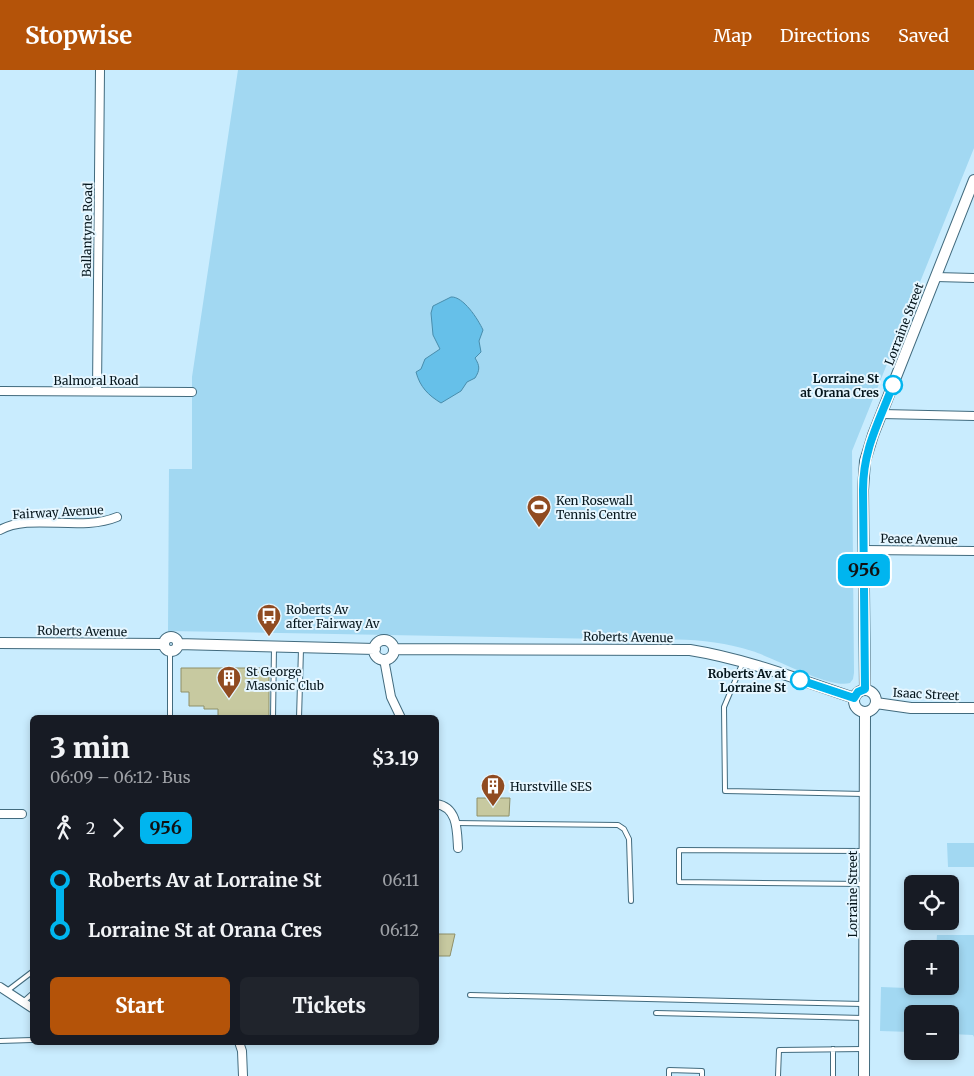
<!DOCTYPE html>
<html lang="en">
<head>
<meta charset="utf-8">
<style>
	body { margin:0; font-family:Merriweather,serif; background:#20242c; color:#f1f3f6; height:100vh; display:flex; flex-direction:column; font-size:19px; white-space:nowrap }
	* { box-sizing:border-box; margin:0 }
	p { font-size:16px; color:#9ea1a6 }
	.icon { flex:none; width:28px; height:28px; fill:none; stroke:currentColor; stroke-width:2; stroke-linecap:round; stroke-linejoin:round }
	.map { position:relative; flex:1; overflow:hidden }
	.drawer { position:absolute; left:30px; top:645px; width:409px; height:330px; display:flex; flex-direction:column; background:#171b24; border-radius:8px; box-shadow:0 2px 8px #0003 }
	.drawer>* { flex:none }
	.badge { padding:0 10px; border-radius:8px; font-size:18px; line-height:32px }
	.fabs { position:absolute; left:904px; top:805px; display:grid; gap:10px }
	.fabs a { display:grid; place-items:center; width:55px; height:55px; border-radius:8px; background:#171b24; box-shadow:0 2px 8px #0003; font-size:25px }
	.map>.badge { position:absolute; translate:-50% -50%; box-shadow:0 0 0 2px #fff }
	.legs { display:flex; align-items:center; gap:8px; height:55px; padding:0 20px; font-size:16px }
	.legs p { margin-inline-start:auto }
	.headline { display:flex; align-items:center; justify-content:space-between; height:85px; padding:0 20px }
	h1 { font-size:28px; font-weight:800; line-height:38px }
	.primary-button { display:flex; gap:10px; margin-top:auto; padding:10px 20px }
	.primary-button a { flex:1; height:58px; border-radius:8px; background:#b45309; color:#fff; font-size:20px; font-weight:800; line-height:58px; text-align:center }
	.primary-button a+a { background:#20242c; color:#f1f3f6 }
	ul { padding:0 20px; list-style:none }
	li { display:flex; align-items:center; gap:18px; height:50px; font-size:19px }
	li i { display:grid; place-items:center; width:8px; height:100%; margin:0 6px; background:currentColor }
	li i::after { content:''; width:12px; height:12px; margin:-6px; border:4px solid; border-radius:50%; background:#171b24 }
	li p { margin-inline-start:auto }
	li:first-child i { background:linear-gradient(#0000 50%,currentColor 0) }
	li:last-child i { background:linear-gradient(currentColor 50%,#0000 0) }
	header { display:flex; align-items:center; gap:30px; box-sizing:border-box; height:70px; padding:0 25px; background:#b45309; color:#fff }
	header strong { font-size:24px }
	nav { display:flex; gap:28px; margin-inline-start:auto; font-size:18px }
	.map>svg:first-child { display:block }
</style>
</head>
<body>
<header>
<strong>Stopwise</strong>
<nav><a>Map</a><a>Directions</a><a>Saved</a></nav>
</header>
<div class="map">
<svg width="974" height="1006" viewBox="0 0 974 1006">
	<rect width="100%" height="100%" fill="#c9ecfe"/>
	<!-- green -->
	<path fill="#a2d8f2" d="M 238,0 L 974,0 L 974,78 L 852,381 L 854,603 L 853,609 L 850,613 C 830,619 775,588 752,581 C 723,572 691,568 661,570 L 168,561 L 169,399 L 192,399 L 192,307 Z
		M 947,773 L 974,773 L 974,797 L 948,797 Z
		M 937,865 L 974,865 L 974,967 L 973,965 L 950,964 L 950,944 L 912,944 L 912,962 L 880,961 L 881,917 L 933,919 L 934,916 L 950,916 L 950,879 L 936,879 Z"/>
	<!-- water -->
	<path fill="#66c0e9" stroke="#498dac" d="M 451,227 C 463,226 478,249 483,260 L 479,271 L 481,282 L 475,288 C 480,296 480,300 475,308 L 467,312 L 461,321 L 441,333 C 428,325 420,317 416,302 L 421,299 L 425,289 L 440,279 L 433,265 L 431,243 L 433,236 Z"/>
	<!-- building -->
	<path fill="#c7c9a0" stroke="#8f9069" d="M 181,598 L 269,598 L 269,648 L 218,648 L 218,639 L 204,639 L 204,636 L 189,636 L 189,622 L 181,622 Z
		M 477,728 L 510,728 L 509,746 L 477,746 Z
		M 438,864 L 455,864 L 450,886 L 436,886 L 436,866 Z"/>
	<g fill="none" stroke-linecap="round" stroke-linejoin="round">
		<defs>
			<path id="service" d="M 170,582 L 170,648
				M 743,592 L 724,637 L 725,721 L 864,724
				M 273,648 L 274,577
				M 299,648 L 301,579
				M 456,753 L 618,755 L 624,759 L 629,769 L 631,831
				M 863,781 L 679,780 L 679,812 L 864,814
				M 7,921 L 32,902
				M 470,925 L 863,934
				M 23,932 L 32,924
				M 656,943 L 863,948
				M 0,971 L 32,970
				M 669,1006 L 669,1000 L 702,1001 L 702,1006
				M 778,1006 L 779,980 L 863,979
				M 833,1006 L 833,979"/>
			<path id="minor" d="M 936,207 L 974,208
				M 0,321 L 192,322
				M 97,321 L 100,0
				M 882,344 L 974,346
				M 0,460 C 30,443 81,462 117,447
				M 864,480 L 974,481
				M 384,589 L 391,627 L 401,648
				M 436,734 C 458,737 457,761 458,778
				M 0,744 L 22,744
				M 0,917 L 32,938
				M 239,972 L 242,981 L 243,1006"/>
			<path id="tertiary" d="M164 574a7 7 0 1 1 14 0a7 7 0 1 1-14 0Z
				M374 580a10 10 0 1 1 20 0a10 10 0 1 1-20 0Z
				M 0,573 L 163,574
				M 178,574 L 375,579
				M 394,579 L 690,580 C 746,589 800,610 854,628
				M 865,619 L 863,420 L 865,391 L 873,365 L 974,110
				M854 631a11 11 0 1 1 22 0a11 11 0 1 1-22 0Z
				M 876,633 L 911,638 L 974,638
				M 864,1006 L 865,642"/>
		</defs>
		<!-- service casing -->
		<use href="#service" stroke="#426b7e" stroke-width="6"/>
		<!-- minor casing -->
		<use href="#minor" stroke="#426b7e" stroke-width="10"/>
		<!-- tertiary casing -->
		<use href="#tertiary" stroke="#426b7e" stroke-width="12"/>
		<!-- service -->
		<use href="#service" stroke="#fff" stroke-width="4"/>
		<!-- minor -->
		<use href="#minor" stroke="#fff" stroke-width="8"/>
		<!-- tertiary -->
		<use href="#tertiary" stroke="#fff" stroke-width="10"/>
	</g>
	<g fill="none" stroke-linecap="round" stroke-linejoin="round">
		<defs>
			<path id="line-1" d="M 800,610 L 854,628 L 858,622 L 865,619 L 863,420 C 863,379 879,352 893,315"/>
		</defs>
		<!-- line-1 casing -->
		<use href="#line-1" stroke="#fff" stroke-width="11"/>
		<!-- line-1 -->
		<use href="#line-1" stroke="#00b5ef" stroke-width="8"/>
	</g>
	<!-- icons -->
	<defs>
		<symbol id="stadium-pin" viewBox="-11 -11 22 30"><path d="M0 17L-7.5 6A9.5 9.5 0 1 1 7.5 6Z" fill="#904b21" stroke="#e5f6ff"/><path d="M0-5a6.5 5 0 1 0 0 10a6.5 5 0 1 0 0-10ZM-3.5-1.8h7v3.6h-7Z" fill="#fff"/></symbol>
		<symbol id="bus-pin" viewBox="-11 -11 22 30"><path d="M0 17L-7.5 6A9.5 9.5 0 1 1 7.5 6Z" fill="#904b21" stroke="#e5f6ff"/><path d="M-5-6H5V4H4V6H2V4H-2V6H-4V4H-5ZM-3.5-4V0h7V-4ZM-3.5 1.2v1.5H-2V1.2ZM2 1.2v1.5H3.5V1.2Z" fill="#fff"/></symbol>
		<symbol id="building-pin" viewBox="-11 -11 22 30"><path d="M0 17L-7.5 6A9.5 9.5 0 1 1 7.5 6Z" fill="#904b21" stroke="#e5f6ff"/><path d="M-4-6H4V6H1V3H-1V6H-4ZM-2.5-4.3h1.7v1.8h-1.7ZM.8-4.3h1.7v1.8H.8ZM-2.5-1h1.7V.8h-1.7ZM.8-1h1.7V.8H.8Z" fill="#fff"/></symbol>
	</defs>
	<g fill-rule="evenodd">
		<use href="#stadium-pin" x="525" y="423" width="28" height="38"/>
		<use href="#bus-pin" x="255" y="532" width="28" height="38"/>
		<use href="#building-pin" x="215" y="594" width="28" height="38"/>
		<use href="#building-pin" x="479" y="702" width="28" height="38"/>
	</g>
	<!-- markers -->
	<g fill="#fff" stroke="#00b5ef" stroke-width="2.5">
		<circle cx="893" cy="315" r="9"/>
		<circle cx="800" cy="610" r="9"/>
	</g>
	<g text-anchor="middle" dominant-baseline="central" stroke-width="4" stroke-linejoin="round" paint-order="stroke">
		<!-- street labels -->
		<g font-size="12" fill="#05151c" stroke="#e5f6ff">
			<text transform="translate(87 160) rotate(-89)">Ballantyne Road</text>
			<text transform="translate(904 254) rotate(-69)">Lorraine Street</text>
			<text x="96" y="310">Balmoral Road</text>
			<text transform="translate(58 442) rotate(-3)">Fairway Avenue</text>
			<text transform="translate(919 469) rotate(1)">Peace Avenue</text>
			<text transform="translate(82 561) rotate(1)">Roberts Avenue</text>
			<text transform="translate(628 567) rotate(1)">Roberts Avenue</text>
			<text transform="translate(926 624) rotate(3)">Isaac Street</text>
			<text transform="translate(852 824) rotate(-90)">Lorraine Street</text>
		</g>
		<!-- stop labels -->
		<g font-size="12" font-weight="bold" fill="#05151c" stroke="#e5f6ff" text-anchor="end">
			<text x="879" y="308">Lorraine St<tspan x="879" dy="14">at Orana Cres</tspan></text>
			<text x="786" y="603">Roberts Av at<tspan x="786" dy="14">Lorraine St</tspan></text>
		</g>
		<!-- poi labels -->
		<g font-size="12" fill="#05151c" stroke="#e5f6ff" text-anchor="start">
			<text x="556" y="430">Ken Rosewall<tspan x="556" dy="14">Tennis Centre</tspan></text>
			<text x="286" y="539">Roberts Av<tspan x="286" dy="14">after Fairway Av</tspan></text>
			<text x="246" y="601">St George<tspan x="246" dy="14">Masonic Club</tspan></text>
			<text x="510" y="716">Hurstville SES</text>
		</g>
	</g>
</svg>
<div class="fabs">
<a><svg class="icon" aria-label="locate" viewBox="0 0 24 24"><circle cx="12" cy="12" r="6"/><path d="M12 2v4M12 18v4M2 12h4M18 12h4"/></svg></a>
<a>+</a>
<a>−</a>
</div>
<b class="badge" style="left:864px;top:500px;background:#00b5ef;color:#111">956</b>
<section class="drawer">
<div class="headline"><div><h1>3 min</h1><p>06:09 – 06:12 · Bus</p></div><b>$3.19</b></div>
<div class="legs"><svg class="icon" aria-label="walk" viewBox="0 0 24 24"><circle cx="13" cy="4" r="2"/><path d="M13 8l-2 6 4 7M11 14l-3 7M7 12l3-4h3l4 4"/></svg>2<svg class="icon" aria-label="forward" viewBox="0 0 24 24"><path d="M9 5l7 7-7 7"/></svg><b class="badge" style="background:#00b5ef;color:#111">956</b></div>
<ul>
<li><i style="color:#00b5ef"></i><b>Roberts Av at Lorraine St</b><p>06:11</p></li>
<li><i style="color:#00b5ef"></i><b>Lorraine St at Orana Cres</b><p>06:12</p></li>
</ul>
<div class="primary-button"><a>Start</a><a>Tickets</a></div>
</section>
</div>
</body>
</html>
